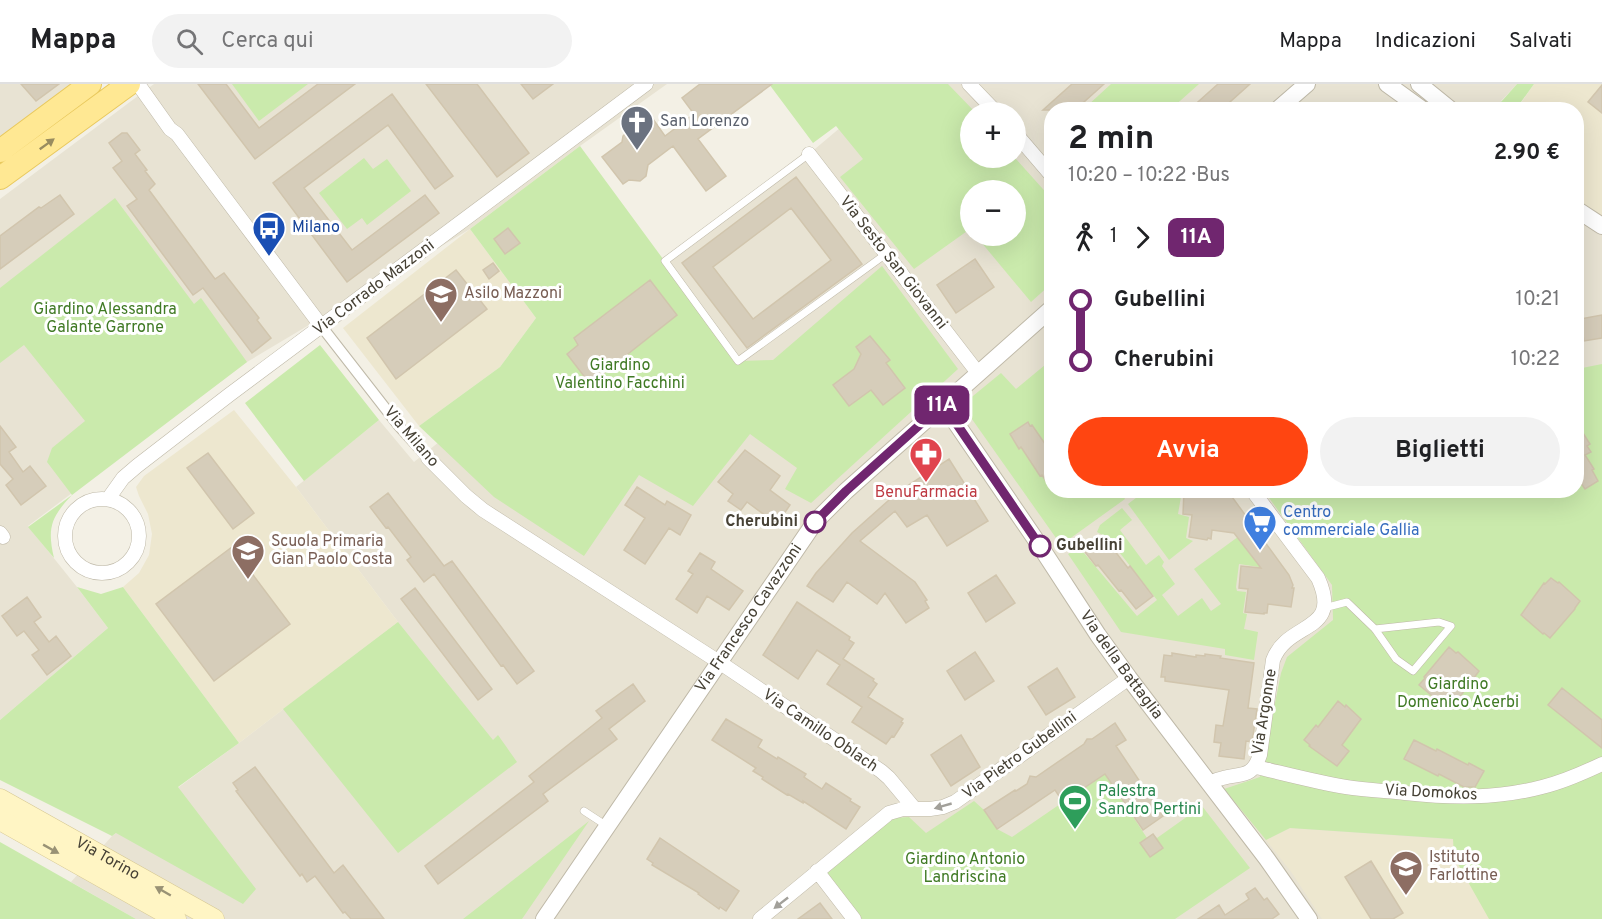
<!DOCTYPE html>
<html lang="it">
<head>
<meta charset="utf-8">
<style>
	body { margin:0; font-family:Overpass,sans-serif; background:#f2f2f2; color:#202124; height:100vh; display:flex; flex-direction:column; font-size:22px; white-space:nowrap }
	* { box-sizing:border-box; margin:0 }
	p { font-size:20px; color:#757577 }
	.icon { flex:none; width:33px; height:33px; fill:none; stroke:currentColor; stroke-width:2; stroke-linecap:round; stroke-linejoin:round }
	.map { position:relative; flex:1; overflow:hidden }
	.drawer { position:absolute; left:1044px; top:18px; width:540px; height:396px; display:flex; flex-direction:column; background:#fff; border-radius:24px; box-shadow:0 6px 24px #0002 }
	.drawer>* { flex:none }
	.badge { padding:0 12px; border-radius:9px; font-size:21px; line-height:39px }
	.tools { position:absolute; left:960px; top:18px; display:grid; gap:12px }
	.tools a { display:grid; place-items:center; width:66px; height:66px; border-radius:50%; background:#fff; box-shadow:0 6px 24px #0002; font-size:30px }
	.map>.badge { position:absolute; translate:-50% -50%; box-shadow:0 0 0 3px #fff }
	.legs { display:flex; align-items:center; gap:9px; height:66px; padding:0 24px; font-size:20px }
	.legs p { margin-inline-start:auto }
	.head { display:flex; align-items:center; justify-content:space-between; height:102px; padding:0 24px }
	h1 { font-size:33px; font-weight:700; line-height:45px }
	.button { display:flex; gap:12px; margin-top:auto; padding:12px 24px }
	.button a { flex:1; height:69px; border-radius:36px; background:#ff4511; color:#fff; font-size:24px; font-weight:700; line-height:69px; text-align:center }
	.button a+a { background:#f2f2f2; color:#202124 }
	ul { padding:0 24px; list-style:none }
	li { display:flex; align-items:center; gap:21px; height:60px; font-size:22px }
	li i { display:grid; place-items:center; width:9px; height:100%; margin:0 8px; background:currentColor }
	li i::after { content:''; width:15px; height:15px; margin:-8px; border:4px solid; border-radius:50%; background:#fff }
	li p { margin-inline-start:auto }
	li:first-child i { background:linear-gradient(#0000 50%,currentColor 0) }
	li:last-child i { background:linear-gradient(currentColor 50%,#0000 0) }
	header { display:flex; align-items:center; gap:36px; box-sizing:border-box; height:84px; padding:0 30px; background:#fff; border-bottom:2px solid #e0e0e0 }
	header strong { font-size:28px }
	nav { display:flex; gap:33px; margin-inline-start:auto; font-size:21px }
	.search { width:420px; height:54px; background:#f2f2f2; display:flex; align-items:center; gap:15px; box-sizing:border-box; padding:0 21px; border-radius:33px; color:#757577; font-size:22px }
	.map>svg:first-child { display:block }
</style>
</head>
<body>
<header>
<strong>Mappa</strong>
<div class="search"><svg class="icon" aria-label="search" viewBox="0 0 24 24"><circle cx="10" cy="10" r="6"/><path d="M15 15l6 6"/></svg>Cerca qui</div>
<nav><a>Mappa</a><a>Indicazioni</a><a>Salvati</a></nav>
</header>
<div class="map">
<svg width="1602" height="835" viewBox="0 0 1602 835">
	<rect width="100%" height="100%" fill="#f3f0e5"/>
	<!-- residential -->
	<path fill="#e8e3d3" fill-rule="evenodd" d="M 0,0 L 75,0 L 0,56 Z
		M 154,0 L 667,0 L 580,62 L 470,145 L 247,278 L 28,442 L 77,503 L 108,544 L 0,636 L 0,115 Z
		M 892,0 L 1517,0 L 1501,17 L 1513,25 L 1052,26 L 1052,406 L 1576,406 L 1577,115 L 1602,132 L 1602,677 L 1489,835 L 136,835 L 71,798 L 112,752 L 239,659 L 398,538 L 296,403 L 379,336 L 414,378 L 658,182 L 809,70 ZM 970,28 L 1016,28 L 1016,74 L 970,74 ZM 970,106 L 1016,106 L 1016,152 L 970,152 Z"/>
	<!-- education -->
	<path fill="#ede7cf" d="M 1534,0 L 1602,0 L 1602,132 L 1577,115 L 1576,26 L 1516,26 Z
		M 470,145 L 536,234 L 500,283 L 419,342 L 343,244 Z
		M 234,326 L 296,403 L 398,538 L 239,659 L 123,503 L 139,489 L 149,471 L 152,450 L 148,430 L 139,412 L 136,403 L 144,392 Z
		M 1290,744 L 1460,756 L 1524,835 L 1322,835 L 1292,789 L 1266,756 Z"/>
	<!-- green -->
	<path fill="#caeaac" d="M 232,0 L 308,0 L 259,37 Z
		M 769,0 L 948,0 L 975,28 L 970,28 L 970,74 L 1015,74 L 1051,114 L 1051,200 L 1031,218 L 976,152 L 1016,152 L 1016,106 L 970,106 L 970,145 L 914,185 L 840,93 L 863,75 L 836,42 L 813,59 Z
		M 1111,0 L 1199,0 L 1171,25 L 1090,25 L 1087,22 Z
		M 1517,0 L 1534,0 L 1516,25 L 1513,25 L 1501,18 Z
		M 580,62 L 738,277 L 773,276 L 882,182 L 958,285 L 811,419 L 785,405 L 797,384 L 750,350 L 693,422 L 639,391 L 584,472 L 494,413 L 419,342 L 500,283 L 536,234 L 470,145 Z
		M 364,74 L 373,85 L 387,75 L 411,107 L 367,141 L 362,134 L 347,145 L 319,109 Z
		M 115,114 L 194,220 L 201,214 L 247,278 L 72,411 C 51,433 47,444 54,474 L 28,443 L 72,411 L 47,378 L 52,364 L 85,337 L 24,261 L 0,279 L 0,204 Z
		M 320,261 L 379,336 L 304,397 L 245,319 Z
		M 1051,276 L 1052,406 L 1120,407 L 1125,415 L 1061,461 L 962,321 L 1001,289 L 1016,305 Z
		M 1602,280 L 1602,835 L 1489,835 L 1454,773 L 1453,755 L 1290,744 L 1266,756 L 1224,705 L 1260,693 L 1281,589 L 1287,573 L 1333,536 L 1332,501 L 1264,407 L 1576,406 L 1577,285 Z
		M 1145,407 L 1182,407 L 1178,430 L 1189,433 L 1186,454 L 1193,457 L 1169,476 L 1128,420 Z
		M 1122,424 L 1132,436 L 1120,446 L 1146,481 L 1159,471 L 1164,478 L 1162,482 L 1175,500 L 1162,511 L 1178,532 L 1202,514 L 1211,527 L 1221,520 L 1194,485 L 1246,447 L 1279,486 L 1239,480 L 1236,503 L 1237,507 L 1246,508 L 1243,529 L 1247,530 L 1244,545 L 1258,548 L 1254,576 L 1225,571 L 1225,565 L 1121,548 L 1068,470 L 1079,463 L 1137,532 L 1157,516 L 1108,454 L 1097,448 L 1100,441 Z
		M 77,503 L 101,510 L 123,503 L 239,659 L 178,703 L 256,805 L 243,820 L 116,749 L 112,752 L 0,696 L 0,636 L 108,544 Z
		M 398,538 L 493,656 L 498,651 L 517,678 L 398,769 L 283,625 Z
		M 1103,687 L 1147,754 L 1153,750 L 1157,754 L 1202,722 L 1250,784 L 1175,835 L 862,835 L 826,788 L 894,734 L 909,733 L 926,749 L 974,717 L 984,726 L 997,745 L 1012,753 L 1104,690 Z
		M 589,737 L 522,835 L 463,835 Z
		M 0,758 L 136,835 L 0,835 Z"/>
	<!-- building -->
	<path fill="#d6cdba" stroke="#d1c5ad" stroke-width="1.5" fill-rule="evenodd" d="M 21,0 L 59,0 L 36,17 Z
		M 198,0 L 226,0 L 259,44 L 318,0 L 355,0 L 255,75 Z
		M 426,0 L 477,0 L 529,69 L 497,93 Z
		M 521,0 L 553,0 L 533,15 Z
		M 700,0 L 772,0 L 698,55 L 726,92 L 706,107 L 673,62 L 648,81 L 646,92 L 640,97 L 629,96 L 623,100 L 602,73 L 622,58 L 623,52 L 626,49 L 632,50 L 653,35 L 665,52 L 694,30 L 682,14 Z
		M 1072,0 L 1104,0 L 1075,26 L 1043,26 Z
		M 1218,0 L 1250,0 L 1221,26 L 1189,26 Z
		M 1602,1 L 1602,29 L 1588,18 Z
		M 392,10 L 453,92 L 435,105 L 388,41 L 304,104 L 352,166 L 425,111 L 439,129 L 347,198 L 273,99 Z
		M 122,49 L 127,49 L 140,66 L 135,70 L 147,86 L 145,87 L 155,100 L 149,106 L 215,195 L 224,189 L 259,234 L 257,236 L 271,254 L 252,269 L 203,204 L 193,211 L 127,122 L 137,115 L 113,84 L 122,77 L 109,59 Z
		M 796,93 L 862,180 L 747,264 L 682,179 ZM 791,124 L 831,176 L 753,235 L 713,183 Z
		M 60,111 L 74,130 L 0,185 L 0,152 L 39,123 L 41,124 Z
		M 508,144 L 520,159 L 505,170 L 494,155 Z
		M 975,175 L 994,203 L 956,229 L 937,201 Z
		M 493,179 L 499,187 L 489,195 L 483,186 Z
		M 456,186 L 487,225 L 396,295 L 367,254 Z
		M 650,196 L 677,231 L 590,300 L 567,270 L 578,261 L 574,254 Z
		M 1602,231 L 1602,254 L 1584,257 L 1580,235 Z
		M 870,252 L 890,276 L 886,279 L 905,304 L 883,321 L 871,306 L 849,322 L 833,301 L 854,285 L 861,270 L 856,263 Z
		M 1028,338 L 1030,342 L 1032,341 L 1052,370 L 1052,406 L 1042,391 L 1040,392 L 1021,363 L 1019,365 L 1010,350 Z
		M 1576,338 L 1590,360 L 1587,362 L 1591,368 L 1585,371 L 1594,385 L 1592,386 L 1598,397 L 1585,405 L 1576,392 Z
		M 0,342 L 16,363 L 9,368 L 23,388 L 30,382 L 46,402 L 21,421 L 6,401 L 13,395 L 0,380 Z
		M 745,366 L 780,392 L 770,406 L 790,421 L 777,440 L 747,418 L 741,426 L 728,417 L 733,410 L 718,398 Z
		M 208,369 L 254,429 L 233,445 L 187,384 Z
		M 949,375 L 988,437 L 947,462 L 927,431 L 907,443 L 895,427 L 860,457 L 915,498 L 927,516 L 925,517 L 929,524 L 906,539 L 885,509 L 877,520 L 847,498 L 833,518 L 807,502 L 816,489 L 852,449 L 889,416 L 910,400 Z
		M 637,403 L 665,421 L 667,417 L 691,431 L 680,451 L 669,444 L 645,480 L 624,466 L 645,434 L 625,421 Z
		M 1203,406 L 1227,406 L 1289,491 L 1293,501 L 1292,504 L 1294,504 L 1291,523 L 1268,520 L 1267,529 L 1264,529 L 1264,530 L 1245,528 L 1248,505 L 1239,504 L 1241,482 L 1261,484 L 1234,449 L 1212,446 L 1211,455 L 1208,454 L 1207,456 L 1189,453 L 1192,431 L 1183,430 L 1184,407 L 1205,410 Z
		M 388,409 L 444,482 L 452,477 L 534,587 L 517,600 L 503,581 L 501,582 L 434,490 L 424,498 L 407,476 L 411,473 L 388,443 L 386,444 L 370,423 Z
		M 1102,455 L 1105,458 L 1107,457 L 1128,484 L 1130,482 L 1153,512 L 1136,525 L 1121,506 L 1119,507 L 1098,481 L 1096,482 L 1085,468 Z
		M 232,463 L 290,540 L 214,597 L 156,520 Z
		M 700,469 L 715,478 L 711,485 L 743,507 L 729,526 L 707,512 L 697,529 L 676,515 L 693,490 L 688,487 Z
		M 996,491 L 1015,519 L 986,538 L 968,509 Z
		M 1551,494 L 1558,499 L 1559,498 L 1580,517 L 1575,524 L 1575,525 L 1550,554 L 1544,549 L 1543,550 L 1521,531 L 1544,499 L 1545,500 Z
		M 415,504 L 492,605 L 478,616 L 401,515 Z
		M 27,513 L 41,533 L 34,538 L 49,558 L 56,552 L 71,572 L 47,591 L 32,571 L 39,566 L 24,547 L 17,552 L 2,532 Z
		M 797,518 L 850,553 L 849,556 L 854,559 L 843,575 L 874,595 L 873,597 L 877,600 L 868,613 L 903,635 L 901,638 L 903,639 L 894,653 L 892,652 L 886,660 L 852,638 L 862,623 L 827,600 L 840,581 L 817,566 L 798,595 L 763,571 Z
		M 1449,563 L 1456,569 L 1458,568 L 1479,587 L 1456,618 L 1454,617 L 1449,624 L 1443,619 L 1442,620 L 1419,601 L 1425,594 L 1424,593 Z
		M 975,568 L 994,597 L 965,616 L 947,587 Z
		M 1172,569 L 1196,573 L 1196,571 L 1205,572 L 1205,570 L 1221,572 L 1220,574 L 1254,579 L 1248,624 L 1257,625 L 1252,658 L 1246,657 L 1244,675 L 1219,672 L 1221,659 L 1214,658 L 1216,641 L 1223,642 L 1229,606 L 1165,597 L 1165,593 L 1161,593 L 1164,571 L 1172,572 Z
		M 1057,584 L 1075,613 L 1046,631 L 1028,603 Z
		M 633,600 L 645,617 L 609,645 L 617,655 L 543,710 L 548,717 L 438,800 L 425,782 L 534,698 L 529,692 L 602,634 L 596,627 Z
		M 1562,604 L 1602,636 L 1602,664 L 1548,621 Z
		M 1338,617 L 1345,623 L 1346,621 L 1361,635 L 1342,661 L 1349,667 L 1337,682 L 1309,662 L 1310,661 L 1304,656 L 1316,641 L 1318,643 Z
		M 726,635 L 762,656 L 758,663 L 777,675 L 778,673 L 806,690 L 804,693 L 822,705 L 826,699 L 851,715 L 850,717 L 860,723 L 846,745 L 803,717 L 803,719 L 788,710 L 787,711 L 762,695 L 763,693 L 753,687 L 756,684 L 712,656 Z
		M 1115,639 L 1126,656 L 1116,662 L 1163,732 L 1143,746 L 1105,690 L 1063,718 L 1055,706 L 997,745 L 984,726 L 1015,706 L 1016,707 L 1027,700 L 1030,692 L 1036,693 L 1084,660 L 1087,655 L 1092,655 Z
		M 961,651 L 980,683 L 951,702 L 931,671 Z
		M 1414,656 L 1436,667 L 1437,665 L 1468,681 L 1469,679 L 1484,687 L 1475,703 L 1464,703 L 1439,690 L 1438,692 L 1404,675 Z
		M 255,683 L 334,789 L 343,781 L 384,835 L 351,835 L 345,828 L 343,829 L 315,792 L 307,798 L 302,790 L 300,792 L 236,707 L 238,706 L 233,699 Z
		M 1153,750 L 1163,764 L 1150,773 L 1140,759 Z
		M 660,754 L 739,807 L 726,827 L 720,823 L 719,825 L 698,810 L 699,809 L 652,781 L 653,779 L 647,775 Z
		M 1371,777 L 1403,829 L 1393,835 L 1371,835 L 1345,793 Z
		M 1255,804 L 1264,816 L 1267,814 L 1279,830 L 1272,835 L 1198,835 L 1219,821 L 1225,831 L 1249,815 L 1246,810 Z
		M 820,819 L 832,835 L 798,835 Z"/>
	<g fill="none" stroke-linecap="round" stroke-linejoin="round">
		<defs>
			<path id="service" d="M 809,70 L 665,177 L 738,277 L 886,170
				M 1324,524 L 1347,518 L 1375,545 L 1396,575 L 1413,587 L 1451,542 L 1439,538 L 1375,545
				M 584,727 L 607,742"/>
			<path id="pedestrian" d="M 322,243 L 399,342 L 428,374"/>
			<path id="minor" d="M 138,0 L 170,45 L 177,50 L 322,243
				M 969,0 L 996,28
				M 1016,50 L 1052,92
				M 809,70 L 978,289
				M 428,374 L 466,412 L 483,426 L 719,578 L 881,687 L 889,694 L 914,724
				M65 452a37 37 0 1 1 74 0a37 37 0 1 1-74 0Z
				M 108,415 L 123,394 L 137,382 L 229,311 L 646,0
				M 0,449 L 3,453
				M 1256,683 C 1286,690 1316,698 1346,703 C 1365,706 1386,707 1405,709 C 1451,714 1497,715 1542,703 C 1563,698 1583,689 1602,680
				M 1209,699 C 1213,697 1218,695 1223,694 C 1243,689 1252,694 1260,671 L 1273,576 C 1288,536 1343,550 1318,494 L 1252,406
				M 817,787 L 854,835
				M 760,835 L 889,729 L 903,725 L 930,725 L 943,723 L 955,718 L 1129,594"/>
			<g id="tertiary">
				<path d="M 1387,0 L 1423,26"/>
				<path d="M 1419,0 L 1451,26"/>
				<path d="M 1277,26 L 1307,0"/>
				<path d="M 1576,125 L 1602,142"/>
				<path id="s1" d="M 943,320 L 1040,462 L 1098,551 L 1129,594 L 1267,775 L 1309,835"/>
				<path id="s2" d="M 544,835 L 815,438 L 846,407 L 1052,224"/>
			</g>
			<g id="secondary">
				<path id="s3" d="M 0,715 L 214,835"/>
				<path d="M 0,736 L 176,835"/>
			</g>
			<path id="primary" d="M 0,67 L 90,0
				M 0,94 L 129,0"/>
		</defs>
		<!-- service casing -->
		<use href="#service" stroke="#bfb9a8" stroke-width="8"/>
		<!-- pedestrian casing -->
		<use href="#pedestrian" stroke="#bfb9a8" stroke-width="12"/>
		<!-- minor casing -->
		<use href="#minor" stroke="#bfb9a8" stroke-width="15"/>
		<!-- tertiary casing -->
		<use href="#tertiary" stroke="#bfb9a8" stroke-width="18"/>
		<!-- secondary casing -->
		<use href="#secondary" stroke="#d6c893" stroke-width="21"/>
		<!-- primary casing -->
		<use href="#primary" stroke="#e9c95e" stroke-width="24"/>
		<!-- service -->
		<use href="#service" stroke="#fff" stroke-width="7"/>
		<!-- pedestrian -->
		<use href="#pedestrian" stroke="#fff" stroke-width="10"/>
		<!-- minor -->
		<use href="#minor" stroke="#fff" stroke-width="14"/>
		<!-- tertiary -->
		<use href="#tertiary" stroke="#fff" stroke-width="16"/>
		<!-- secondary -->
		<use href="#secondary" stroke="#fff5c4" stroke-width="20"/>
		<!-- primary -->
		<use href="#primary" stroke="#ffe893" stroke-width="22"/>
	</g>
	<!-- one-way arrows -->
	<defs><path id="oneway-solid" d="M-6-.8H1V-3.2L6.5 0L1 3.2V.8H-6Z" transform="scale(1.5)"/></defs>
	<use fill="#998c5f" href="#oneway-solid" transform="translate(47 60) rotate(-36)"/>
	<g fill="#a2a09a">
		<use href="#oneway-solid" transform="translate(943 722) rotate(164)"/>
		<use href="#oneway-solid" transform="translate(781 819) rotate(142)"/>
	</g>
	<g fill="#999275">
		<use href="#oneway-solid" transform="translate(51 765) rotate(29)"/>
		<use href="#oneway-solid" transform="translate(163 807) rotate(-150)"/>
	</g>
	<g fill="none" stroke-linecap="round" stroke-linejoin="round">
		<defs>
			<path id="line-1" d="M 815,438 L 846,407 L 943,320 L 1040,462"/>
		</defs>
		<!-- line-1 casing -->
		<use href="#line-1" stroke="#fff" stroke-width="14"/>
		<!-- line-1 -->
		<use href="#line-1" stroke="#70266f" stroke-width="9"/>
	</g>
	<!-- icons -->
	<defs>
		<symbol id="church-pin" viewBox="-11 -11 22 30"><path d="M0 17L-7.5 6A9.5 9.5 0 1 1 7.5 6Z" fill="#6b7280" stroke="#fff"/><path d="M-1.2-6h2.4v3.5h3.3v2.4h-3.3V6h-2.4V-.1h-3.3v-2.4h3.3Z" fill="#fff"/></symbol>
		<symbol id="bus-pin" viewBox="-11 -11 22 30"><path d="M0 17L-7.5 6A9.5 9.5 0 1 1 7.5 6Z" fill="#1a4fb4" stroke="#fff"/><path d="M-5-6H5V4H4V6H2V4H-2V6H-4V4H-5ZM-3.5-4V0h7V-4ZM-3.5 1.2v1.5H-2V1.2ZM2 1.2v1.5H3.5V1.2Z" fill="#fff"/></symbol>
		<symbol id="school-pin" viewBox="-11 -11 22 30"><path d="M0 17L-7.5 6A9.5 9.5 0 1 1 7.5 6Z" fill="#8d6e63" stroke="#fff"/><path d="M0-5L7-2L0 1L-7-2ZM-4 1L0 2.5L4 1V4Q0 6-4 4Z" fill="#fff"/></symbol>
		<symbol id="pharmacy-pin" viewBox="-11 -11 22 30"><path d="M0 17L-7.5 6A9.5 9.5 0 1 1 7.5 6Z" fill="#e0444e" stroke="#fff"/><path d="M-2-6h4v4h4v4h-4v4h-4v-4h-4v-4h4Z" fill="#fff"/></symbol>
		<symbol id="supermarket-pin" viewBox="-11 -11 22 30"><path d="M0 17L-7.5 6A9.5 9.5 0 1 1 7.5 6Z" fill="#3f7fe0" stroke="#fff"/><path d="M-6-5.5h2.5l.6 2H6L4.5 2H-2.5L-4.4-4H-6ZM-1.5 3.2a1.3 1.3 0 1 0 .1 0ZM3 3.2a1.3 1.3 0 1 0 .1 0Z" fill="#fff"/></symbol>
		<symbol id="stadium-pin" viewBox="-11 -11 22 30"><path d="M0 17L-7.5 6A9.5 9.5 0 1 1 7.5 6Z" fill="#2e9e5b" stroke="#fff"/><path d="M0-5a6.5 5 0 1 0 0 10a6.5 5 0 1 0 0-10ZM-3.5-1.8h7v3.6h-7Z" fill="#fff"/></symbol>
	</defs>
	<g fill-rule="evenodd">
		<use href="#church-pin" x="618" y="19" width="38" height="52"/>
		<use href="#bus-pin" x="250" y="125" width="38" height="52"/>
		<use href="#school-pin" x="422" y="191" width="38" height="52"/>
		<use href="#pharmacy-pin" x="907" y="351" width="38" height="52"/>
		<use href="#supermarket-pin" x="1241" y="419" width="38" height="52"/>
		<use href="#school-pin" x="229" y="448" width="38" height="52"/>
		<use href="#stadium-pin" x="1056" y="698" width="38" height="52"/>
		<use href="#school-pin" x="1387" y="764" width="38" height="52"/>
	</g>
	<!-- markers -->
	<g fill="#fff" stroke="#70266f" stroke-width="3">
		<circle cx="815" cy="438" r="10"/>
		<circle cx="1040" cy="462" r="10"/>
	</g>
	<g text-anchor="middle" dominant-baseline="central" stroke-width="6" stroke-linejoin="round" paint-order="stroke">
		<!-- worship labels -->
		<g font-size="16" fill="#5b616d" stroke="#fff" text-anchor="start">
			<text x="660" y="38">San Lorenzo</text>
		</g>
		<!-- transit labels -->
		<g font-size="16" fill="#164399" stroke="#fff" text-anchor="start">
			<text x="292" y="144">Milano</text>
		</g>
		<!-- street labels -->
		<g font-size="16" fill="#464135" stroke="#fff">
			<text transform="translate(893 179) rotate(52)">Via Sesto San Giovanni</text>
			<text transform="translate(374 204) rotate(-37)">Via Corrado Mazzoni</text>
			<text transform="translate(411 353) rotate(49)">Via Milano</text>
			<text stroke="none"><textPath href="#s2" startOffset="364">Via Francesco Cavazzoni</textPath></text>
			<text stroke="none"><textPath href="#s1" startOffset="316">Via della Battaglia</textPath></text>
			<text transform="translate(1265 628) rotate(-81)">Via Argonne</text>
			<text transform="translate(820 647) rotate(34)">Via Camillo Oblach</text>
			<text transform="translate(1020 672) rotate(-36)">Via Pietro Gubellini</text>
			<text transform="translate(1431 709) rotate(3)">Via Domokos</text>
			<text stroke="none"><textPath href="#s3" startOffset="123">Via Torino</textPath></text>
		</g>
		<!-- education labels -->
		<g font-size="16" fill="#785e54" stroke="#fff" text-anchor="start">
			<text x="464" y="210">Asilo Mazzoni</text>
			<text x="271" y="458">Scuola Primaria<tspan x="271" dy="18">Gian Paolo Costa</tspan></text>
			<text x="1429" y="774">Istituto<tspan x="1429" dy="18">Farlottine</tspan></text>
		</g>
		<!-- park labels -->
		<g font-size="16" fill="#407a25" stroke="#fff">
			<text x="105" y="226">Giardino Alessandra<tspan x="105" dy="18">Galante Garrone</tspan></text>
			<text x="620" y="282">Giardino<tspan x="620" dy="18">Valentino Facchini</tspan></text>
			<text x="1458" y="601">Giardino<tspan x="1458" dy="18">Domenico Acerbi</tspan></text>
			<text x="965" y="776">Giardino Antonio<tspan x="965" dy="18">Landriscina</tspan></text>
		</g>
		<!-- health labels -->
		<g font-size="16" fill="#be3a42" stroke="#fff">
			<text x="926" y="409">BenuFarmacia</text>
		</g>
		<!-- shop labels -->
		<g font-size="16" fill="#366cbe" stroke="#fff" text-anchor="start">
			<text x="1283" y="429">Centro<tspan x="1283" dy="18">commerciale Gallia</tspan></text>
		</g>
		<!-- stop labels -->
		<g font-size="16" font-weight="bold" fill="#464135" stroke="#fff" text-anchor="end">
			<text x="798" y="438">Cherubini</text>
			<text x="1056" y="462" text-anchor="start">Gubellini</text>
		</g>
		<!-- leisure labels -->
		<g font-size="16" fill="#27864d" stroke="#fff" text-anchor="start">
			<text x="1098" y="708">Palestra<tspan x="1098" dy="18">Sandro Pertini</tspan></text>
		</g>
	</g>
</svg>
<div class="tools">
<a>+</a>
<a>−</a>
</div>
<b class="badge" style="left:942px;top:321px;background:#70266f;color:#fff">11A</b>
<section class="drawer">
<div class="head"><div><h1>2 min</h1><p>10:20 – 10:22 · Bus</p></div><b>2.90 €</b></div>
<div class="legs"><svg class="icon" aria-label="walk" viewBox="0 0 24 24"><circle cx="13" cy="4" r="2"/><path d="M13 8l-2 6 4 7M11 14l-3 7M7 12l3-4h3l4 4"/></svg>1<svg class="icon" aria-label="forward" viewBox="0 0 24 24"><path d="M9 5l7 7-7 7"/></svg><b class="badge" style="background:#70266f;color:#fff">11A</b></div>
<ul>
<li><i style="color:#70266f"></i><b>Gubellini</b><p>10:21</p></li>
<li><i style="color:#70266f"></i><b>Cherubini</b><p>10:22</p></li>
</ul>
<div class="button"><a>Avvia</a><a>Biglietti</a></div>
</section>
</div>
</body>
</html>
